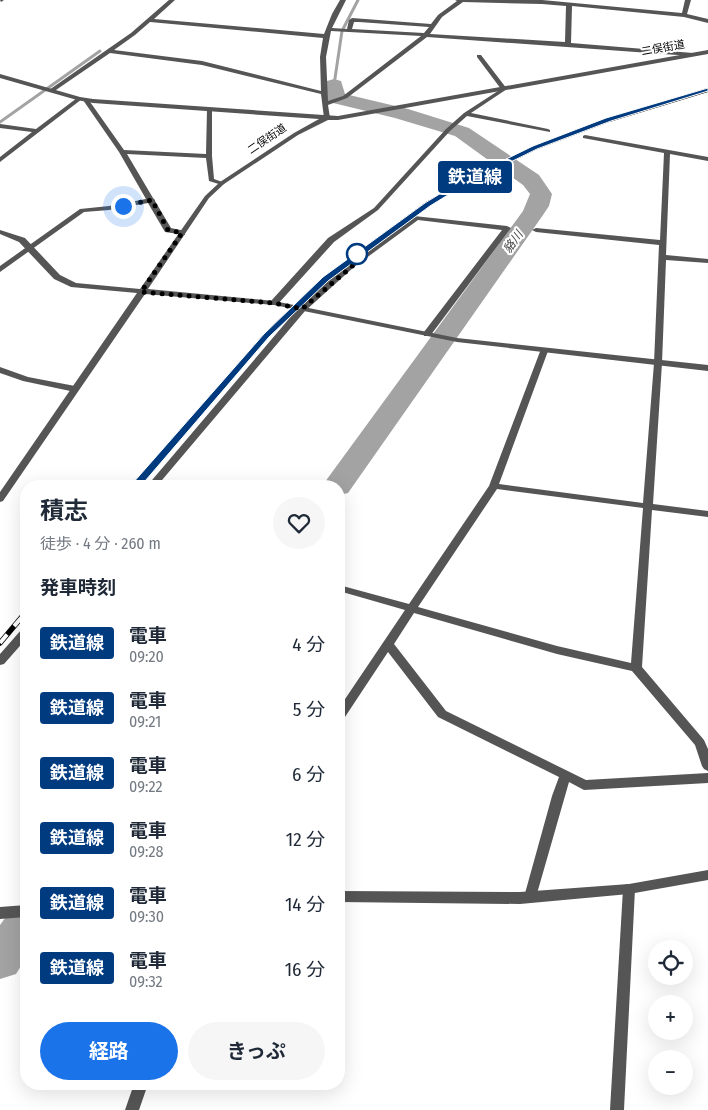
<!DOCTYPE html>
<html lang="ja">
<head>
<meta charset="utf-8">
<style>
	body { margin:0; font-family:"Fira Sans Condensed","Noto Sans JP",sans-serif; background:#f6f6f7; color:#1f2937; height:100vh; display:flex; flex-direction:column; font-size:19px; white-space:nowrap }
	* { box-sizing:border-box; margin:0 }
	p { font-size:16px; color:#747a83 }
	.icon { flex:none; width:28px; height:28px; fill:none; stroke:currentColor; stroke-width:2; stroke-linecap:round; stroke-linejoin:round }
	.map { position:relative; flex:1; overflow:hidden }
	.details { position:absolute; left:20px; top:480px; width:325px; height:610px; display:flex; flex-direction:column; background:#fff; border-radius:20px; box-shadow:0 5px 20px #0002 }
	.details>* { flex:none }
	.badge { padding:0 10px; border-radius:4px; font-size:18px; line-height:32px }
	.tools { position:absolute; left:648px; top:940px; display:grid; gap:10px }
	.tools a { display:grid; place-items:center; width:45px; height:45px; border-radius:50%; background:#fff; box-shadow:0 5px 20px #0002; font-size:25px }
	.you { position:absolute; width:25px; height:25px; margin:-12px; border:4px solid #fff; border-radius:50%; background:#1a73e8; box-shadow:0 0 0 8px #1a73e833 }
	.map>.badge { position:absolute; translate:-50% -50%; box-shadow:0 0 0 2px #fff }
	h2 { padding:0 20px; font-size:19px; line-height:45px }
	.round { display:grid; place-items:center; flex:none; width:52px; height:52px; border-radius:26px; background:#f6f6f7 }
	.head { display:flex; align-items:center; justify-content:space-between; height:85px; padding:0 20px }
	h1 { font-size:24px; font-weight:700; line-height:38px }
	.action { display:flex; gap:10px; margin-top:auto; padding:10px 20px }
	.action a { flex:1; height:58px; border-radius:30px; background:#1a73e8; color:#fff; font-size:20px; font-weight:700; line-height:58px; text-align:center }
	.action a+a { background:#f6f6f7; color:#1f2937 }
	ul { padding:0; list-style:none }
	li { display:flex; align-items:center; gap:15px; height:65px; padding:0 20px }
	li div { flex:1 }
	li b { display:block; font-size:19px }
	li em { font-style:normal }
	li .badge { min-width:55px; font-weight:700; text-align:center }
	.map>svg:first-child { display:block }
</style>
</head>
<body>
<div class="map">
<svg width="708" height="1110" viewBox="0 0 708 1110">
	<rect width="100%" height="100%" fill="#fff"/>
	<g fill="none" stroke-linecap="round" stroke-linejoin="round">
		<!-- stream -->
		<path stroke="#a3a3a3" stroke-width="3" d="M 334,85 L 342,31 L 358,0
			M 0,122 L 100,51"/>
		<!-- river -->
		<path fill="#a3a3a3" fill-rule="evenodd" d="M 334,79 L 341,81 L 345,94 L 408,109 L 469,128 L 539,175 L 552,194 L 549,206 L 543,215 L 348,493 L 339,495 L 339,486 L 322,486 L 523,211 L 530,194 L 523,185 L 455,136 L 395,118 L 329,102 L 326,98 L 324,85 L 327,81 Z
			M 26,905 L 26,958 L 16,974 L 0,979 L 0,925 L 11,910 Z"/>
		<!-- minor -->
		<path fill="#555" fill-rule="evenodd" d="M 0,0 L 4,0 L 1,2 Z
			M 169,0 L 175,0 L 154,19 L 324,34 L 332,14 L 340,0 L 346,0 L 332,28 L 347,29 L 349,20 L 352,18 L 431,24 L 438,15 L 457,1 L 455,0 L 542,0 L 682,13 L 685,0 L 691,0 L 687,14 L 708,19 L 708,23 L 684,17 L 572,6 L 571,43 L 693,53 L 693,55 L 691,56 L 427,37 L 347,98 L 328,105 L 330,118 L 327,120 L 324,118 L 321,94 L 202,65 L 110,53 L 53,92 L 49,92 L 49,90 L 131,33 ZM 463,2 L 542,4 L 566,6 L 565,42 L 430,34 L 442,17 ZM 150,22 L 323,38 L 320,57 L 321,91 L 202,61 L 114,50 L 135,35 ZM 354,22 L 359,22 L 429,27 L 424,33 L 352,29 ZM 331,31 L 421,36 L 343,96 L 328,101 L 326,57 Z
			M 477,55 L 481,55 L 507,89 L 471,113 L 548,129 L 550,130 L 550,132 L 467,116 L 450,131 L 378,210 L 334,242 L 277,305 L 271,305 L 271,301 L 328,238 L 374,208 L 446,129 L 464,113 L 501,89 L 477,57 Z
			M 77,98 L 82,99 L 0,162 L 0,157 L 32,132 L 0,128 L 0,124 L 36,129 Z
			M 86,98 L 88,99 L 124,150 L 206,154 L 207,109 L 212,108 L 212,156 L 214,179 L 225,183 L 222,185 L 209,181 L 206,158 L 127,154 L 153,198 L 155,200 L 155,201 L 171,228 L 185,231 L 185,235 L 165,232 L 148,203 L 109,210 L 84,212 L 0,272 L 0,266 L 80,209 L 109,206 L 146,199 L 119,152 L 83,100 Z
			M 585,135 L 708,157 L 708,161 L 670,154 L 666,255 L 708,259 L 708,263 L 666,260 L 662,363 L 653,504 L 708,511 L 708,517 L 652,510 L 642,667 L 704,740 L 708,749 L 708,771 L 704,769 L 702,766 L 695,745 L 632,671 L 557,654 L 414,613 L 394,644 L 446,711 L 586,780 L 708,773 L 708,783 L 584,790 L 569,782 L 536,897 L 535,901 L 530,903 L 525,901 L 524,897 L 552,796 L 559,777 L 438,717 L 388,652 L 343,720 L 339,721 L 339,708 L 405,610 L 339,591 L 339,585 L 409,604 L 489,486 L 541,349 L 544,349 L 548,351 L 499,484 L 643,503 L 654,363 L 659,245 L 536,232 L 532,230 L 536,228 L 660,240 L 664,153 L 583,138 L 583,136 ZM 497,489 L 643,508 L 631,663 L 557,646 L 418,607 Z
			M 414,216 L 507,226 L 511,228 L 430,336 L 424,336 L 424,332 L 502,230 L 418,220 L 354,267 L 305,311 L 157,486 L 147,486 L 299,307 L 348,263 Z
			M 0,367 L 28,377 L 75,386 L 79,389 L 75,392 L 23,381 L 0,373 Z
			M 26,628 L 26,639 L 4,664 L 0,665 L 0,654 L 22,629 Z
			M 629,884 L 634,885 L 635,889 L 624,1110 L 610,1110 L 623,889 L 624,885 Z
			M 134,1084 L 148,1084 L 139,1110 L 125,1110 Z"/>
		<!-- tertiary -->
		<path fill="#555" fill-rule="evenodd" d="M 708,50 L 708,54 L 338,120 L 328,120 L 298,135 L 224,184 L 209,198 L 148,289 L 274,301 L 457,338 L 708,365 L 708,371 L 457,342 L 274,305 L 145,294 L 3,501 L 0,502 L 0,492 L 137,293 L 71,287 L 54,279 L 19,242 L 0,234 L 0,230 L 25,238 L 60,275 L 76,283 L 140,289 L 205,196 L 220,182 L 294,133 L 319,119 L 93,103 L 77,100 L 0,78 L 0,74 L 80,97 L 93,99 L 338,116 Z
			M 708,870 L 708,880 L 629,894 L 520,904 L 339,902 L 339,891 L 520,892 L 629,884 Z
			M 26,905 L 26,917 L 0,919 L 0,907 Z"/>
		<defs>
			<path id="rail-far2" d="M 470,180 L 535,148 L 609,120 L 708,90"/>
			<path id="rail-far1" d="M 199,413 L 266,335 L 325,279 L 427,204 L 472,179"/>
			<path id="rail" d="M 136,486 L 200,412
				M 0,643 L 26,612"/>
		</defs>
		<!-- rail-far2 casing -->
		<use href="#rail-far2" stroke="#000" stroke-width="4"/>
		<!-- rail-far1 casing -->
		<use href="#rail-far1" stroke="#000" stroke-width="4.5"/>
		<!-- rail casing -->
		<use href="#rail" stroke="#000" stroke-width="5.5"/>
		<!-- rail-far2 -->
		<use href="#rail-far2" stroke="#fff" stroke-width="2.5" stroke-dasharray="7" stroke-linecap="butt"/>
		<!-- rail-far1 -->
		<use href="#rail-far1" stroke="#fff" stroke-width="3" stroke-dasharray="9" stroke-linecap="butt"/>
		<!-- rail -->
		<use href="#rail" stroke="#fff" stroke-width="4" stroke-dasharray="11" stroke-linecap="butt"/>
	</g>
	<!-- line -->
	<path fill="#003b80" stroke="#fff" d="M 708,88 L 708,91 L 611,121 L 537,149 L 464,185 L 430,206 L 328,281 L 269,337 L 139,488 L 132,488 L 132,484 L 264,334 L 323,277 L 425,203 L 459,182 L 533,146 L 606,118 Z"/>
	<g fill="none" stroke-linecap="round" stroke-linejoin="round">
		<!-- walk -->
		<path stroke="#000" stroke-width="5" stroke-dasharray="0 9" d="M 123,206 L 152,200 L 168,230 L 182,233 L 141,292 L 274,303 L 302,309 L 364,256 L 357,254"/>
	</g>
	<!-- markers -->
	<circle fill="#fff" stroke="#003b80" stroke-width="2.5" cx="357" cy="254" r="10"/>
	<g text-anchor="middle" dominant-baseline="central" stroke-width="4" stroke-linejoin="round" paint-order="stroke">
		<!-- far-street labels -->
		<g font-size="11" fill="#000" stroke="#fff">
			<text transform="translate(663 48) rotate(-10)">二俣街道</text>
			<text transform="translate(267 139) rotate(-34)">二俣街道</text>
		</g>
		<!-- far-water labels -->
		<g font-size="12" font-style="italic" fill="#444" stroke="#fff">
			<text transform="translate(513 242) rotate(-54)">貉川</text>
		</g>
	</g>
</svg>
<div class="tools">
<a><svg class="icon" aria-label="locate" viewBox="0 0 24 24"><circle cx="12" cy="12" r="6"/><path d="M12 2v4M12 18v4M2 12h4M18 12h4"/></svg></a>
<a>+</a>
<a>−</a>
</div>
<div class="you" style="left:123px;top:206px"></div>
<b class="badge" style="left:475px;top:177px;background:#003b80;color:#fff">鉄道線</b>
<section class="details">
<div class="head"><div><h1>積志</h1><p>徒歩 · 4 分 · 260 m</p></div><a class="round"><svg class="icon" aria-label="heart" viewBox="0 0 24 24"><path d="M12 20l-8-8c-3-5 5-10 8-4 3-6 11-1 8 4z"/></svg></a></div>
<h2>発車時刻</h2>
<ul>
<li><span class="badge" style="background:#003b80;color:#fff">鉄道線</span><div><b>電車</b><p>09:20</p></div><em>4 分</em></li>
<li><span class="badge" style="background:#003b80;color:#fff">鉄道線</span><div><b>電車</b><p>09:21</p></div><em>5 分</em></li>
<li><span class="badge" style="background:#003b80;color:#fff">鉄道線</span><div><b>電車</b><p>09:22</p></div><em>6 分</em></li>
<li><span class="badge" style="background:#003b80;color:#fff">鉄道線</span><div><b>電車</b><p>09:28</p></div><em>12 分</em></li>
<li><span class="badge" style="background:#003b80;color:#fff">鉄道線</span><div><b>電車</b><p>09:30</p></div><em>14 分</em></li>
<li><span class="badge" style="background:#003b80;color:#fff">鉄道線</span><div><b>電車</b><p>09:32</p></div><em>16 分</em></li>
</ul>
<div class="action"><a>経路</a><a>きっぷ</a></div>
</section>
</div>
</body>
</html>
